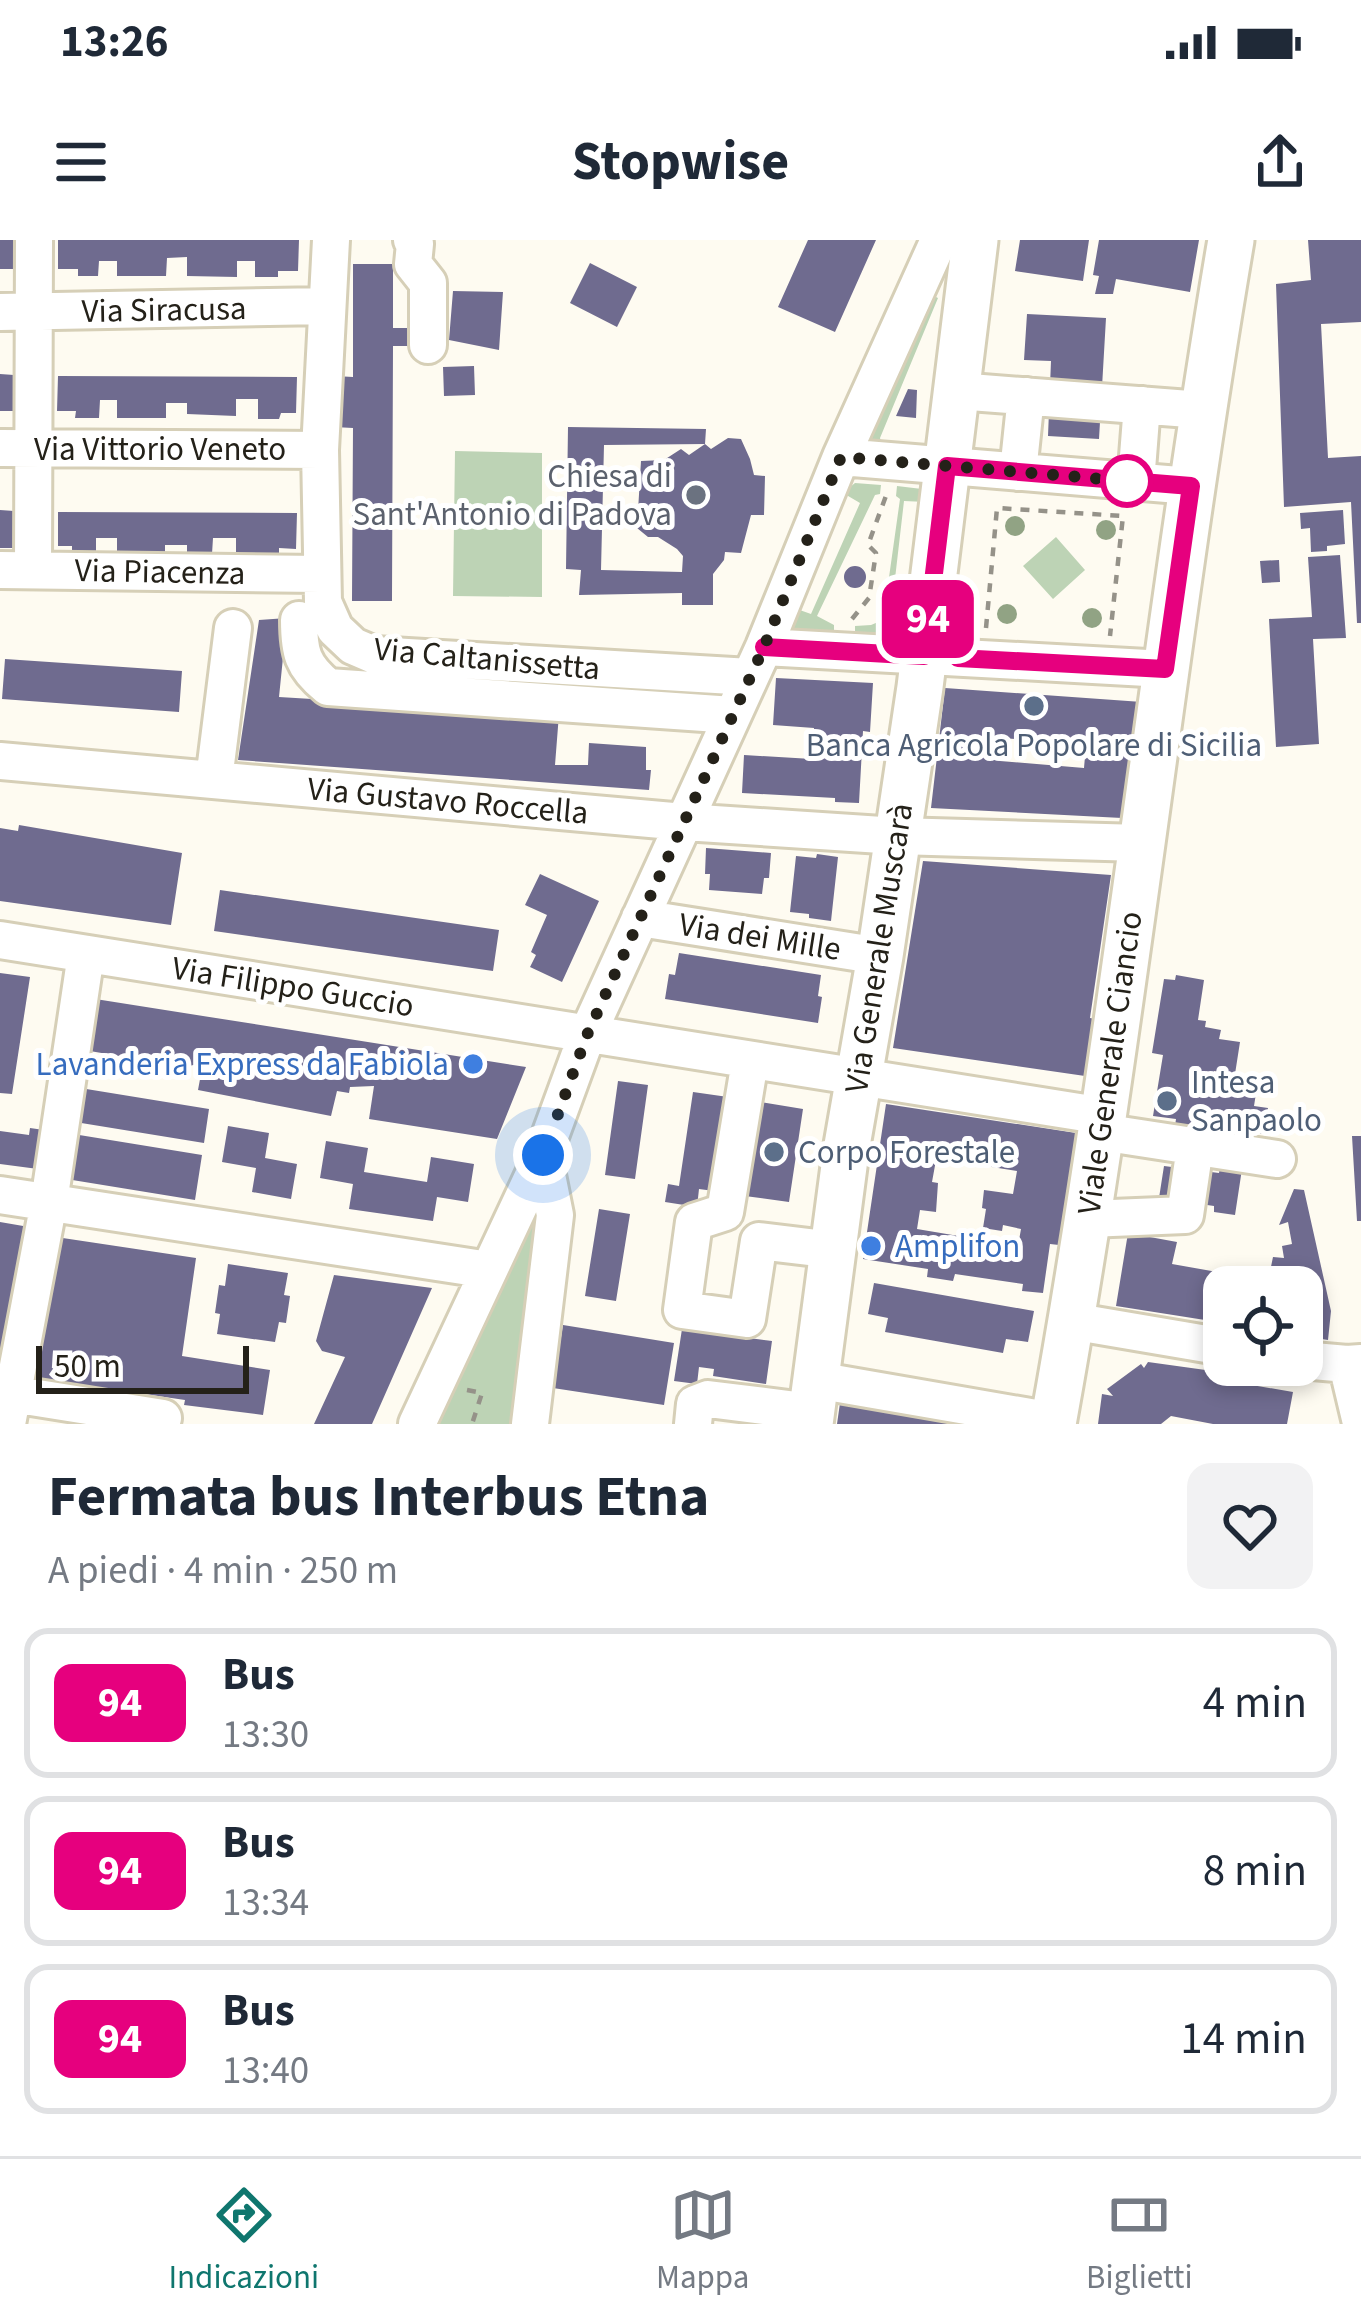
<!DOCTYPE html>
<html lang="it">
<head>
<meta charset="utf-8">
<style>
	body { margin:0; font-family:"Source Sans 3",sans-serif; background:#f2f2f3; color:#1f2937; height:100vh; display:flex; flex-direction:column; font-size:45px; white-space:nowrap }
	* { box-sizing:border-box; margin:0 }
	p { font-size:39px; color:#747a83 }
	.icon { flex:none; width:66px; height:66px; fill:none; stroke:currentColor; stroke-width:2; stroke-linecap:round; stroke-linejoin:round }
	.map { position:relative; height:1184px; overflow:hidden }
	.side { display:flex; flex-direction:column; background:#fff; flex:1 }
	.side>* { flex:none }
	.badge { padding:0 24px; border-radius:18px; font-size:42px; line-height:78px }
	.controls { position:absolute; left:1203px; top:1026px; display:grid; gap:24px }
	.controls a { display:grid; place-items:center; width:120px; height:120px; border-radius:24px; background:#fff; box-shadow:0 6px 18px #0003; font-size:60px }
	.scale { position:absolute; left:36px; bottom:30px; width:213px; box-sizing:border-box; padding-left:12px; border:6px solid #242119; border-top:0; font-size:33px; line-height:42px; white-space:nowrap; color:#242119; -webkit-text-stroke:9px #fff; paint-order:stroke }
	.you { position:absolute; width:60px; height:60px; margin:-30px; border:9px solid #fff; border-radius:50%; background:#1a73e8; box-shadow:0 0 0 18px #1a73e833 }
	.map>.badge { position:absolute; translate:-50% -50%; box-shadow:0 0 0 6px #fff }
	.round { display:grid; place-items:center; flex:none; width:126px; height:126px; border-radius:24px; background:#f2f2f3 }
	.summary { display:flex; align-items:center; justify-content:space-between; height:204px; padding:0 48px }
	h1 { font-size:57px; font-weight:700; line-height:90px }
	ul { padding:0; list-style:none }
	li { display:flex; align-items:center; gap:36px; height:150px; margin:0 24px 18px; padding:0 24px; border:6px solid #e0e1e3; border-radius:24px }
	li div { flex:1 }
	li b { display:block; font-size:45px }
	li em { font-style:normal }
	li .badge { min-width:132px; font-weight:700; text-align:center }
	.status { display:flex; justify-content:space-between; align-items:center; height:84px; padding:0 60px; background:#fff; direction:ltr }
	.status svg { height:33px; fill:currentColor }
	header { display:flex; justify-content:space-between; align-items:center; height:156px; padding:0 48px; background:#fff; font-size:54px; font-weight:700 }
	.menu { display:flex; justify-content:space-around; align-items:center; height:168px; border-top:3px solid #e0e1e3; background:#fff; font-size:33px; color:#747a83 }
	.menu a { display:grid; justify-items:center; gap:6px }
	.menu .current { color:#0f766e }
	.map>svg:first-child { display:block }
</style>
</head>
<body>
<div class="status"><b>13:26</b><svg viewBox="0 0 49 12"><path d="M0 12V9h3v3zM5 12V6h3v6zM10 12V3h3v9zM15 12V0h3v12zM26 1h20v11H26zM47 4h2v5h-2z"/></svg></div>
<header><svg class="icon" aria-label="menu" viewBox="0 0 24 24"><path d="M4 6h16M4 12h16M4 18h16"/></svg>Stopwise<svg class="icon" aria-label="share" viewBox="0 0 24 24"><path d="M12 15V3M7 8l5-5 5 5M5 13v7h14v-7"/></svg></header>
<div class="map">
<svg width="1361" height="1184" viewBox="0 0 1361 1184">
	<rect width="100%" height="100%" fill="#fefbf1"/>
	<!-- green -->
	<path fill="#bdd3b5" d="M 932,55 L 938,58 L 880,198 L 881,202 L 892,202 L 891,211 L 869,204 Z
		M 455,211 L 542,213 L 542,357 L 453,356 Z
		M 855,243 L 881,245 L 880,254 L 875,255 L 817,376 L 834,385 L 834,391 L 795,390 L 790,386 L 794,368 L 811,374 L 860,263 L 843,253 Z
		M 897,246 L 922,249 L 926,262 L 904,261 L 890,382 L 910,385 L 908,396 L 855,393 L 855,386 L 871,385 L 883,380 L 900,259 L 896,256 Z
		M 1056,297 L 1085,330 L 1053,359 L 1023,326 Z
		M 533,975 L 536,980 L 532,1017 L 510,1184 L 431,1184 Z"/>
	<!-- building -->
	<path fill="#6f6b8f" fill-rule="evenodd" d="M 0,0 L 16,0 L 16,29 L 0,29 Z
		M 58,0 L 299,0 L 298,31 L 278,31 L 278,37 L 255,37 L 255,21 L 237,21 L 237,37 L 187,36 L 187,17 L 167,18 L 166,36 L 117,36 L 117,21 L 99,21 L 98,36 L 78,36 L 78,29 L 58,29 Z
		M 808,0 L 876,0 L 835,92 L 778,67 Z
		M 1020,0 L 1089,0 L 1083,41 L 1015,31 Z
		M 1099,0 L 1199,0 L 1190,52 L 1116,39 L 1113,54 L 1095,54 L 1099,36 L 1093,35 Z
		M 1308,0 L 1361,0 L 1361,82 L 1321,84 L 1328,218 L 1361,216 L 1361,383 L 1357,383 L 1351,262 L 1284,267 L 1276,44 L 1311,40 Z
		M 590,23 L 637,47 L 617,87 L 570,63 Z
		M 353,24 L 393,24 L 393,88 L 412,88 L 412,106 L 393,106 L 392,361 L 352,361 L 353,188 L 334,187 L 335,136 L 353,137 Z
		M 453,51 L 503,52 L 499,110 L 449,100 Z
		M 1027,74 L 1106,78 L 1099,199 L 1048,196 L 1051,121 L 1024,120 Z
		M 474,126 L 475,155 L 444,156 L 443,127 Z
		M 0,134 L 14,135 L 14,171 L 0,171 Z
		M 58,136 L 297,137 L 296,173 L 281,173 L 279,179 L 258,179 L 258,159 L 236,159 L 236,176 L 187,174 L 187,163 L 166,163 L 166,178 L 117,178 L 117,160 L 100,160 L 99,178 L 75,178 L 76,171 L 57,171 Z
		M 908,149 L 917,150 L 916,178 L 896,176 Z
		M 568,187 L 706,189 L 705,204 L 711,209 L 728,198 L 741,199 L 750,219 L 754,235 L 765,236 L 764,275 L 751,275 L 741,313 L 725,312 L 724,320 L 713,334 L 713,365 L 682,365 L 682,353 L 579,355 L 581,330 L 566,329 ZM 705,204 L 689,215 L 681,209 L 664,220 L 641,221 L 637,288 L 648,297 L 658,297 L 677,309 L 683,316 L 682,332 L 601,330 L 604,205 Z
		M 0,270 L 14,271 L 14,308 L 0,308 Z
		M 1343,270 L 1345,304 L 1327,306 L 1327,311 L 1311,312 L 1310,288 L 1301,289 L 1300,273 Z
		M 58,272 L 297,273 L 296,309 L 279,308 L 279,315 L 236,315 L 236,298 L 213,298 L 212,314 L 187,314 L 187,305 L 165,305 L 165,314 L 117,314 L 117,298 L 96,298 L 96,314 L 72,314 L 72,306 L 58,306 Z
		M 1340,315 L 1346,398 L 1313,399 L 1319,504 L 1276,507 L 1269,379 L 1312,377 L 1308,317 Z
		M 1279,320 L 1280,342 L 1262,343 L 1260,321 Z
		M844 337a11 11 0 1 1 22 0a11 11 0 1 1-22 0Z
		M 287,378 L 279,457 L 559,474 L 555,525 L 588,525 L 589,503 L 646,507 L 646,530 L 651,530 L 649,550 L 238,520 L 259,380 Z
		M 5,419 L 182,431 L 179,472 L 2,459 Z
		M 776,438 L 873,443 L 870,492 L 863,491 L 859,563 L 835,562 L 835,558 L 742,553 L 744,515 L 812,519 L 814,488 L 773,485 Z
		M 945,448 L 1142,462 L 1122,578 L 931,568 ZM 1002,498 L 1086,505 L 1084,528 L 1000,521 Z
		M 19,585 L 182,613 L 171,685 L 0,661 L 0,588 L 18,591 Z
		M 706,608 L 771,613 L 769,638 L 764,638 L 762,654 L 709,650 L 710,634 L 705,634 Z
		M 817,614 L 838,617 L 831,681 L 809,678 L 809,674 L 790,672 L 796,616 L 816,618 Z
		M 923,621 L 1111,635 L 1090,778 L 1095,779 L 1085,836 L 893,808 Z
		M 540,634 L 599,661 L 562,742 L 530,727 L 536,715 L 531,712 L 547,675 L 525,665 Z
		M 220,650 L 499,690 L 493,731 L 214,691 Z
		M 679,713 L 821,735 L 818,756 L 822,757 L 818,783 L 665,759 L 669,734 L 675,735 Z
		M 0,733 L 30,737 L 12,854 L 0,853 Z
		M 1176,735 L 1204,740 L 1198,780 L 1206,781 L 1205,787 L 1221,790 L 1219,799 L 1240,802 L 1235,834 L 1214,831 L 1212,839 L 1257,847 L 1254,866 L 1268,868 L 1264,894 L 1244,890 L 1243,896 L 1175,886 L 1176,879 L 1153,876 L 1163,815 L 1152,813 L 1164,739 L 1175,740 Z
		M 89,758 L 526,827 L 497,899 L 369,879 L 374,846 L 350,847 L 349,853 L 337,851 L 331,876 L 198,850 L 203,823 L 184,827 L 78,809 Z
		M 618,841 L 648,845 L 635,939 L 605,935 Z
		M 74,847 L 209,869 L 204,903 L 69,881 Z
		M 693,852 L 728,857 L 714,951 L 699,949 L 697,967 L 665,962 L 668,944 L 679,946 Z
		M 760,862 L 803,869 L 789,962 L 745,956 Z
		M 886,864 L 1076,893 L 1059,1005 L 1050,1004 L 1043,1053 L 1022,1051 L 1023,1044 L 955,1034 L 953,1041 L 927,1037 L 928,1029 L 863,1019 ZM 938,909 L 949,911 L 948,920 L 1017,931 L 1013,954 L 984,950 L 982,968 L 986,969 L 983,988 L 1002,991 L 1003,985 L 1021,989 L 1018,1006 L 917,989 L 920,970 L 936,972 L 938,943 L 932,942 Z
		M 228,886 L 269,893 L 265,918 L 297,924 L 291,959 L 252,952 L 256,928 L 222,922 Z
		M 30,888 L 44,890 L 38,929 L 0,924 L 0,891 L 29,895 Z
		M 67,893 L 202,915 L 195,960 L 60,938 Z
		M 1352,896 L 1361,896 L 1361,981 L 1357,981 Z
		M 326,901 L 368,908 L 364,932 L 427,942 L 431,917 L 474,924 L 468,962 L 437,957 L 433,981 L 349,969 L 353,944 L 320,938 Z
		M 1164,926 L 1219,933 L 1220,926 L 1242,929 L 1235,975 L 1214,972 L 1214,966 L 1159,958 Z
		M 1294,949 L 1304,950 L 1331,1071 L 1328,1100 L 1302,1096 L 1302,1047 L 1224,1047 L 1224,1083 L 1116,1066 L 1128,993 L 1177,1002 L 1172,1024 L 1268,1041 L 1273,1017 L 1284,1018 L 1282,1006 L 1292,1004 L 1288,982 L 1279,985 Z
		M 599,969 L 630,974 L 616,1061 L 585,1056 Z
		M 0,982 L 29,987 L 0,1129 Z
		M 56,997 L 196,1018 L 182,1116 L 270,1130 L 263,1175 L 184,1165 L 185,1160 L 35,1138 Z
		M 228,1024 L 288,1033 L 284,1055 L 290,1056 L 286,1083 L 279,1082 L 275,1102 L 217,1094 L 220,1074 L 215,1073 L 219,1045 L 225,1046 Z
		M 334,1035 L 432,1048 L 372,1184 L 314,1184 L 345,1117 L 322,1111 L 316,1101 Z
		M 874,1043 L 1034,1071 L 1028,1102 L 1006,1099 L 1003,1113 L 885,1092 L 888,1078 L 868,1074 Z
		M 563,1085 L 674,1103 L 664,1165 L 553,1148 Z
		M 682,1089 L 772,1101 L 766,1144 L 713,1136 L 714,1129 L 699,1127 L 697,1144 L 674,1141 Z
		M 1148,1122 L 1220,1132 L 1217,1139 L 1293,1152 L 1287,1184 L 1213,1184 L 1171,1176 L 1161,1184 L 1098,1184 L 1102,1154 L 1113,1156 L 1107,1149 L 1141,1124 L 1144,1128 Z
		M 840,1163 L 962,1181 L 962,1184 L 837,1184 Z"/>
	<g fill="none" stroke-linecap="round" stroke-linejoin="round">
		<defs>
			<path id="minor" d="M 331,0 L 320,210 L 323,362 L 335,389 L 353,406 L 374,415 L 750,437
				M 412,0 L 415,4 L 413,24 L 428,43 L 428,105
				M 0,72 L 327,66
				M 957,151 L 1202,170
				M 0,208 L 320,210
				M 841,217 L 1191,246
				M 1018,232 L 1026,156
				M 1136,242 L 1142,165
				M 0,330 L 320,334
				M 33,330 L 34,0
				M 299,380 C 299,412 302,426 328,447 L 733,475
				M 764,407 L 1165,429
				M 0,521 L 684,582 L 897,596 L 1141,603
				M 214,540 L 233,388
				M 640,678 L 880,716
				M 0,700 L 1104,876
				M 750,821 L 725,972 L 694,982 L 682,1070 L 747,1079 L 759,1001 L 834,1010
				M 1101,892 L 1277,919
				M 0,955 L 489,1030
				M 1088,979 L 1185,975 L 1195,907
				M 1071,1081 L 1224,1107
				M 1302,1120 L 1347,1124 L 1361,1123
				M 1347,1124 L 1361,1183
				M 816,1140 L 1053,1181
				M 0,1152 L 163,1178
				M 7,1184 L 49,962 L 86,714
				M 417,1184 L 543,915 L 587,795 L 764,407 L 841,217 L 939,0
				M 530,1184 L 555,975 L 543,915
				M 693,1184 L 695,1164 L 708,1159 L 812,1172"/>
			<path id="major" d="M 810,1184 L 846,911 L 880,716 L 920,447 L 975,0
				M 1053,1184 C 1124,791 1164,394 1231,0"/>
		</defs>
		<!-- minor casing -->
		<use href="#minor" stroke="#d6cfb7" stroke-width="42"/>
		<!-- major casing -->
		<use href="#major" stroke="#d6cfb7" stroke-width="51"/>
		<!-- path -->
		<path stroke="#959289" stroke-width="4.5" stroke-dasharray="9 9" stroke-linecap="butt" d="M 852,379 L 869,358 L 876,313 L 868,305 L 887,253
			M 986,388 L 997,268 L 1123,276 L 1110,396
			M 467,1150 L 482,1153 L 472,1184"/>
		<!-- minor -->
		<use href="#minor" stroke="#fff" stroke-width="36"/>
		<!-- major -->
		<use href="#major" stroke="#fff" stroke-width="45"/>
	</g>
	<!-- trees -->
	<g fill="#91a384">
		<circle cx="1015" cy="286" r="10"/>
		<circle cx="1106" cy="290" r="10"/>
		<circle cx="1007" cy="374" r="10"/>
		<circle cx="1092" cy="378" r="10"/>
	</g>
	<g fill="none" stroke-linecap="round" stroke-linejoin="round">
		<defs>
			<path id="line" d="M 764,407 L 924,416 L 947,226 L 1191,246 L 1165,429 L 958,418"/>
		</defs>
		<!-- line casing -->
		<use href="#line" stroke="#fff" stroke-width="27"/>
		<!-- line -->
		<use href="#line" stroke="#e6007e" stroke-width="18"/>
		<!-- walk -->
		<path stroke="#242119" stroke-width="12" stroke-dasharray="0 21.6" d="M 543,915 L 587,795 L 764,407 L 841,217 L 1127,241"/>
	</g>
	<!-- markers -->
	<circle fill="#fff" stroke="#e6007e" stroke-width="6" cx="1127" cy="241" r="24"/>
	<circle fill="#6b7280" stroke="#fff" stroke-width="4.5" cx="696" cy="255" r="12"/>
	<g fill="#5c6f8a" stroke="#fff" stroke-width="4.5">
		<circle cx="1034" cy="466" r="12"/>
		<circle cx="1167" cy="861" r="12"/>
		<circle cx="774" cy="912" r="12"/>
	</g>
	<g fill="#3f7fe0" stroke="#fff" stroke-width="4.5">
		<circle cx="473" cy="824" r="12"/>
		<circle cx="871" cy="1006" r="12"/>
	</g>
	<g text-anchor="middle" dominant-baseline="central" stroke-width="10" stroke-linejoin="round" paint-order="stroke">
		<!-- street labels -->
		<g font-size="33" fill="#242119" stroke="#fff">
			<text transform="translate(164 70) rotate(-1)">Via Siracusa</text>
			<text x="160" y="209">Via Vittorio Veneto</text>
			<text transform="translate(160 332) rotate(1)">Via Piacenza</text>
			<text transform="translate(487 419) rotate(5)">Via Caltanissetta</text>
			<text transform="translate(448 561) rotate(5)">Via Gustavo Roccella</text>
			<text transform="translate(760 697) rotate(9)">Via dei Mille</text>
			<text transform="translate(879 708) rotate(-81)">Via Generale Muscarà</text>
			<text transform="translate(293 747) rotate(9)">Via Filippo Guccio</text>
			<text transform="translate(1110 823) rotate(-82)">Viale Generale Ciancio</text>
		</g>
		<!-- worship labels -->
		<g font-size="33" fill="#5b616d" stroke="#fff" text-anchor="end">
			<text x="672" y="236">Chiesa di<tspan x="672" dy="38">Sant'Antonio di Padova</tspan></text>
		</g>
		<!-- service labels -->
		<g font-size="33" fill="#4e5e75" stroke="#fff" text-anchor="start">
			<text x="1034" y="505" text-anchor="middle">Banca Agricola Popolare di Sicilia</text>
			<text x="1191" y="842">Intesa<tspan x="1191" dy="38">Sanpaolo</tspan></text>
			<text x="798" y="912">Corpo Forestale</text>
		</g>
		<!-- shop labels -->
		<g font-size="33" fill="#366cbe" stroke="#fff" text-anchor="end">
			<text x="449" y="824">Lavanderia Express da Fabiola</text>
			<text x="895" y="1006" text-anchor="start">Amplifon</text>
		</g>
	</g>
</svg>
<div class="controls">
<a><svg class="icon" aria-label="locate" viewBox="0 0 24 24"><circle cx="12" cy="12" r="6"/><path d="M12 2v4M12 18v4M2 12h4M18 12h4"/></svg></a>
</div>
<div class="scale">50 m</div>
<div class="you" style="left:543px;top:915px"></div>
<b class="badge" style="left:928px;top:379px;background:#e6007e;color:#fff">94</b>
</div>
<section class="side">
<div class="summary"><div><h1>Fermata bus Interbus Etna</h1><p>A piedi · 4 min · 250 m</p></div><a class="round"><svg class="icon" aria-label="heart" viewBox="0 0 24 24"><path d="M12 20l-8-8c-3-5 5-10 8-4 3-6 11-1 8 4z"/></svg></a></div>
<ul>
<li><span class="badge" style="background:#e6007e;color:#fff">94</span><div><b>Bus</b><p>13:30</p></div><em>4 min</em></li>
<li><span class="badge" style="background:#e6007e;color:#fff">94</span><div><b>Bus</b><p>13:34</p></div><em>8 min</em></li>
<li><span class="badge" style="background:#e6007e;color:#fff">94</span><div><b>Bus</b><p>13:40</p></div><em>14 min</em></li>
</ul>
</section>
<nav class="menu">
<a class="current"><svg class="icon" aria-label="directions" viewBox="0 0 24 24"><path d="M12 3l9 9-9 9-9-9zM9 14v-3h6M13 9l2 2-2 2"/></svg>Indicazioni</a>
<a><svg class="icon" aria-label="map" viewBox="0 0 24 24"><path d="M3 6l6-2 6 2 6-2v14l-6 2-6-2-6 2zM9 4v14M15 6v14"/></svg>Mappa</a>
<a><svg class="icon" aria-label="tickets" viewBox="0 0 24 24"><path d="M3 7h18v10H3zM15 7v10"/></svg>Biglietti</a>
</nav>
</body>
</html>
